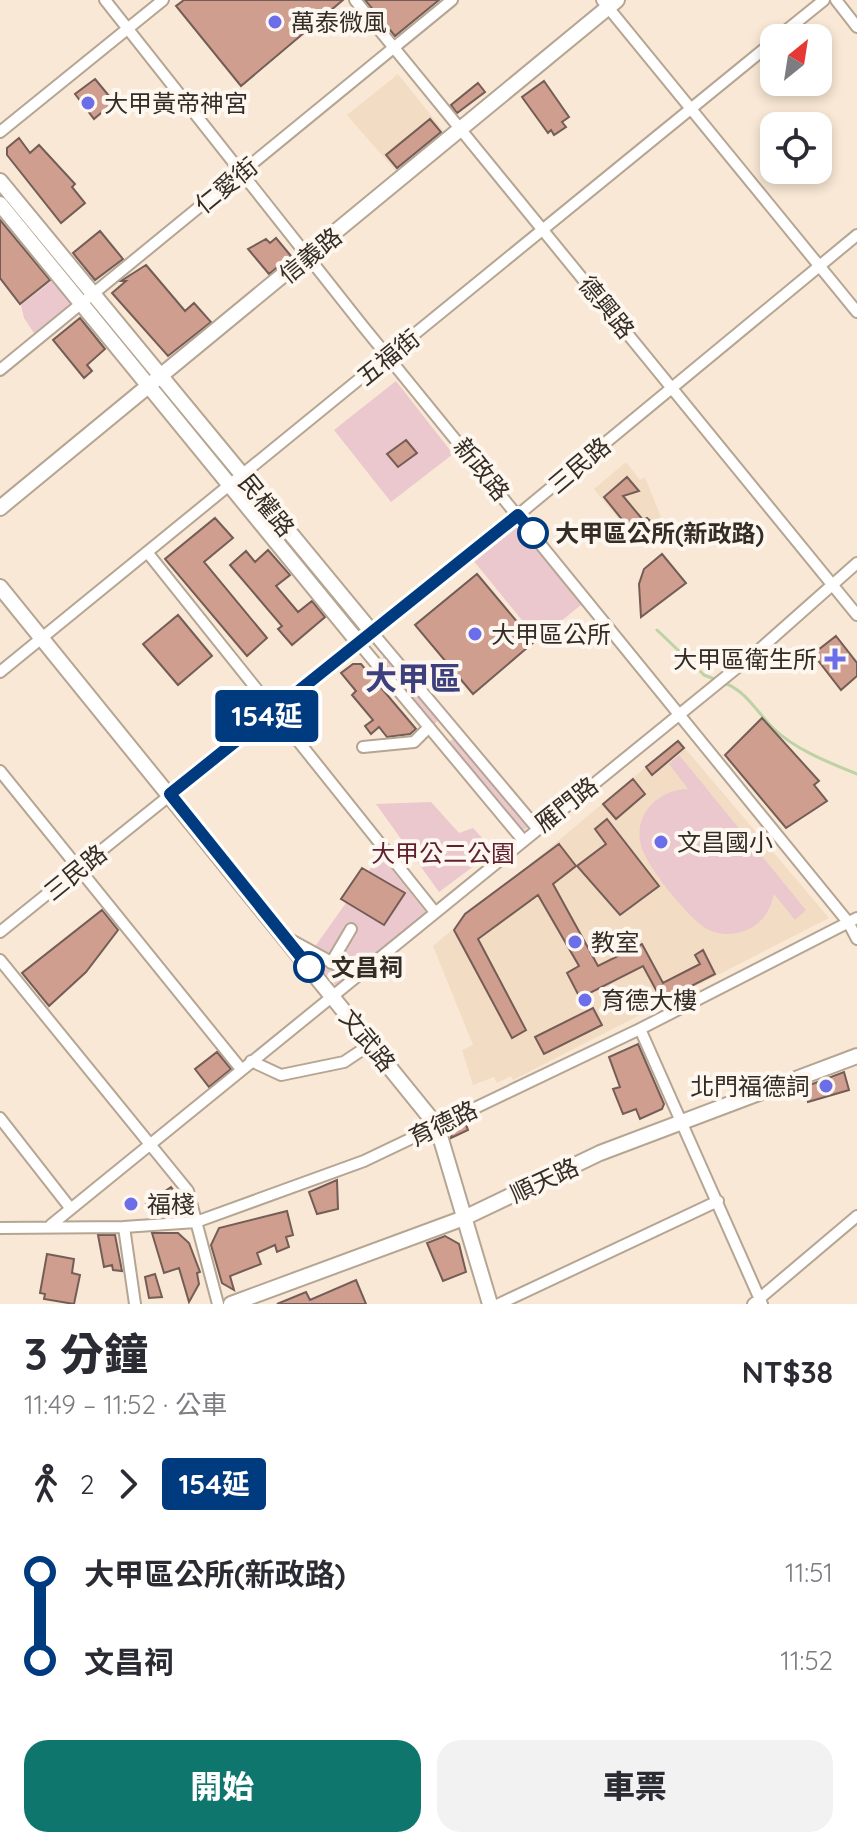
<!DOCTYPE html>
<html lang="zh-TW">
<head>
<meta charset="utf-8">
<style>
	body { margin:0; font-family:Quicksand,"Noto Sans TC",sans-serif; background:#f2f2f3; color:#2b2b33; height:100vh; display:flex; flex-direction:column; font-size:30px; white-space:nowrap }
	* { box-sizing:border-box; margin:0 }
	p { font-size:26px; color:#7c7c81 }
	.icon { flex:none; width:44px; height:44px; fill:none; stroke:currentColor; stroke-width:2; stroke-linecap:round; stroke-linejoin:round }
	.map { position:relative; height:1304px; overflow:hidden }
	.details { display:flex; flex-direction:column; background:#fff; flex:1 }
	.details>* { flex:none }
	.badge { padding:0 16px; border-radius:6px; font-size:28px; line-height:52px }
	.needle { width:52px; rotate:30deg }
	.buttons { position:absolute; left:760px; top:24px; display:grid; gap:16px }
	.buttons a { display:grid; place-items:center; width:72px; height:72px; border-radius:16px; background:#fff; box-shadow:0 4px 12px #0003; font-size:40px }
	.map>.badge { position:absolute; translate:-50% -50%; box-shadow:0 0 0 4px #fff }
	.legs { display:flex; align-items:center; gap:12px; height:88px; padding:0 24px; font-size:26px }
	.legs p { margin-inline-start:auto }
	.overview { display:flex; align-items:center; justify-content:space-between; height:136px; padding:0 24px }
	h1 { font-size:44px; font-weight:800; line-height:60px }
	.primary-button { display:flex; gap:16px; margin-top:auto; padding:16px 24px }
	.primary-button a { flex:1; height:92px; border-radius:24px; background:#0f766e; color:#fff; font-size:32px; font-weight:800; line-height:92px; text-align:center }
	.primary-button a+a { background:#f2f2f3; color:#2b2b33 }
	ul { padding:0 24px; list-style:none }
	li { display:flex; align-items:center; gap:28px; height:88px; font-size:30px }
	li i { display:grid; place-items:center; width:12px; height:100%; margin:0 10px; background:currentColor }
	li i::after { content:''; width:20px; height:20px; margin:-10px; border:6px solid; border-radius:50%; background:#fff }
	li p { margin-inline-start:auto }
	li:first-child i { background:linear-gradient(#0000 50%,currentColor 0) }
	li:last-child i { background:linear-gradient(currentColor 50%,#0000 0) }
	.map>svg:first-child { display:block }
</style>
</head>
<body>
<div class="map">
<svg width="857" height="1304" viewBox="0 0 857 1304">
	<rect width="100%" height="100%" fill="#f9e8d5"/>
	<!-- built -->
	<path fill="#f3dcc4" d="M 398,74 L 449,138 L 400,176 L 347,115 Z
		M 626,462 L 640,480 L 645,477 L 663,522 L 639,544 L 594,489 Z
		M 678,740 L 829,918 L 513,1080 L 511,1076 L 497,1083 L 494,1077 L 473,1085 L 462,1050 L 473,1045 L 433,946 Z"/>
	<!-- green -->
	<path fill="#eac8cd" d="M 54,279 L 74,305 L 36,336 L 24,318 L 21,305 Z
		M 396,381 L 453,454 L 391,502 L 334,430 Z
		M 517,525 L 582,604 L 538,640 L 473,560 Z
		M 387,654 L 441,718 L 432,726 L 378,661 Z
		M 457,736 L 531,824 L 522,832 L 448,743 Z
		M 679,755 L 806,910 L 795,920 L 774,894 C 771,908 764,921 751,928 C 738,935 722,936 709,930 C 691,922 645,865 641,845 C 633,814 659,789 688,789 L 669,764 Z
		M 431,802 L 459,833 L 473,828 L 494,851 L 439,892 L 376,804 Z
		M 380,855 L 428,915 L 338,988 L 309,955 Z"/>
	<g fill="none" stroke-linecap="round" stroke-linejoin="round">
		<!-- stream -->
		<path stroke="#bdd2a7" stroke-width="3" d="M 657,630 L 704,675 L 717,680
			M 724,683 C 747,691 757,713 774,729 C 796,750 830,763 857,774"/>
	</g>
	<!-- building -->
	<path fill="#cf9e8e" stroke="#735d56" stroke-width="2" d="M 184,0 L 343,0 L 241,86 L 176,6 Z
		M 365,0 L 439,0 L 395,36 Z
		M 95,79 L 114,102 L 94,119 L 75,94 Z
		M 544,81 L 569,117 L 562,122 L 566,127 L 554,135 L 551,130 L 548,133 L 522,97 Z
		M 478,83 L 485,92 L 457,113 L 451,105 Z
		M 430,119 L 441,132 L 397,168 L 386,155 Z
		M 19,138 L 30,153 L 39,145 L 75,184 L 72,187 L 85,203 L 61,223 L 7,155 L 7,148 Z
		M 0,220 L 50,280 L 20,304 L 0,278 Z
		M 100,231 L 123,259 L 95,280 L 73,253 Z
		M 276,238 L 291,256 L 269,274 L 248,249 L 266,239 L 270,243 Z
		M 146,265 L 185,311 L 194,303 L 211,322 L 168,356 L 112,293 L 126,281 L 121,281 Z
		M 80,318 L 105,349 L 87,365 L 92,371 L 84,378 L 53,340 Z
		M 406,440 L 417,453 L 398,467 L 387,454 Z
		M 627,477 L 639,491 L 623,496 L 643,520 L 647,518 L 657,527 L 640,542 L 604,497 Z
		M 215,518 L 233,538 L 204,562 L 267,638 L 247,656 L 165,559 Z
		M 268,550 L 290,575 L 276,586 L 298,612 L 312,601 L 325,617 L 292,645 L 278,629 L 282,626 L 230,565 L 246,551 L 255,562 Z
		M 662,554 L 686,583 L 641,617 L 639,584 L 644,569 Z
		M 477,574 L 534,642 L 473,694 L 415,625 Z
		M 178,615 L 212,656 L 178,685 L 143,644 Z
		M 836,636 L 857,663 L 857,676 L 841,690 L 813,654 Z
		M 353,664 L 361,664 L 416,729 L 410,734 L 387,737 L 379,727 L 371,734 L 365,726 L 373,720 L 352,695 L 356,691 L 341,673 Z
		M 762,718 L 819,781 L 814,785 L 827,801 L 786,828 L 725,755 Z
		M 678,741 L 684,748 L 652,775 L 646,767 Z
		M 633,779 L 645,794 L 616,819 L 603,804 Z
		M 607,819 L 659,886 L 620,915 L 577,866 L 606,844 L 595,829 Z
		M 559,844 L 576,866 L 553,884 L 598,966 L 642,944 L 663,983 L 700,964 L 695,955 L 703,950 L 715,974 L 662,1001 L 643,966 L 580,998 L 567,973 L 579,966 L 538,895 L 478,939 L 526,1030 L 512,1038 L 454,930 L 465,914 Z
		M 362,868 L 405,893 L 384,925 L 341,899 Z
		M 102,910 L 118,930 L 86,972 L 49,1006 L 22,973 Z
		M 593,1008 L 602,1025 L 544,1054 L 535,1037 Z
		M 638,1044 L 664,1104 L 662,1109 L 640,1119 L 636,1109 L 623,1114 L 613,1089 L 620,1087 L 609,1057 Z
		M 217,1052 L 231,1069 L 209,1087 L 195,1069 Z
		M 844,1072 L 849,1090 L 808,1102 L 804,1087 Z
		M 465,1122 L 468,1130 L 451,1138 L 453,1127 Z
		M 337,1180 L 338,1209 L 317,1214 L 309,1192 Z
		M 171,1187 L 178,1196 L 169,1210 L 149,1209 L 146,1204 Z
		M 287,1211 L 293,1235 L 286,1237 L 289,1247 L 277,1252 L 275,1245 L 257,1253 L 261,1264 L 230,1276 L 234,1290 L 222,1283 L 211,1245 L 219,1228 Z
		M 152,1233 L 178,1233 L 189,1243 L 200,1272 L 197,1273 L 199,1284 L 189,1302 L 179,1268 L 164,1273 Z
		M 98,1235 L 115,1235 L 122,1271 L 113,1270 L 112,1265 L 104,1267 Z
		M 445,1236 L 459,1244 L 466,1272 L 443,1281 L 427,1243 Z
		M 47,1254 L 74,1259 L 72,1273 L 80,1275 L 74,1304 L 44,1299 L 45,1294 L 40,1293 Z
		M 155,1274 L 162,1297 L 149,1298 L 145,1277 Z
		M 356,1280 L 366,1304 L 277,1304 L 306,1292 L 310,1300 Z"/>
	<g fill="none" stroke-linecap="round" stroke-linejoin="round">
		<defs>
			<path id="street" d="M 105,0 L 362,325 L 848,922 L 857,939
				M 355,0 L 857,615
				M 602,0 L 857,312
				M 836,0 L 857,27
				M 777,38 L 824,0
				M 0,132 L 163,0
				M 0,370 L 452,0
				M 147,552 L 434,911
				M 371,631 L 536,827
				M 358,642 L 522,839
				M 0,672 L 774,41
				M 363,747 L 414,742 L 429,727
				M 0,771 L 241,1069
				M 0,932 L 518,515 L 857,235
				M 289,939 L 342,968 L 363,969
				M 0,960 L 188,1191 L 218,1304
				M 331,963 L 351,929
				M 640,1029 L 762,1304
				M 251,1061 L 281,1075 L 344,1062 L 371,1044
				M 0,1118 L 71,1209
				M 51,1225 L 760,649 L 857,563
				M 124,1227 L 135,1304
				M 0,1228 L 124,1227 L 196,1222 L 364,1161 L 640,1029 L 857,918
				M 499,1304 L 718,1201
				M 753,1304 L 857,1216"/>
			<path id="secondary" d="M 0,181 L 371,631
				M 0,204 L 358,642
				M 0,508 L 617,0
				M 0,587 L 437,1126 L 490,1304
				M 231,1304 L 464,1218 L 600,1153 L 857,1056"/>
		</defs>
		<!-- street casing -->
		<use href="#street" stroke="#b5a593" stroke-width="14"/>
		<!-- secondary casing -->
		<use href="#secondary" stroke="#b5a593" stroke-width="18"/>
		<!-- street -->
		<use href="#street" stroke="#fff" stroke-width="10"/>
		<!-- secondary -->
		<use href="#secondary" stroke="#fff" stroke-width="14"/>
	</g>
	<g fill="none" stroke-linecap="round" stroke-linejoin="round">
		<defs>
			<path id="line-1" d="M 309,967 L 170,794 L 518,515 L 533,533"/>
		</defs>
		<!-- line-1 casing -->
		<use href="#line-1" stroke="#fff" stroke-width="18"/>
		<!-- line-1 -->
		<use href="#line-1" stroke="#003b80" stroke-width="12"/>
	</g>
	<!-- markers -->
	<g fill="#6b6ee8" stroke="#fef7f0" stroke-width="3">
		<circle cx="275" cy="22" r="8"/>
		<circle cx="88" cy="103" r="8"/>
		<circle cx="475" cy="634" r="8"/>
		<path d="M831 647h8v8h8v8h-8v8h-8v-8h-8v-8h8z"/>
		<circle cx="661" cy="842" r="8"/>
		<circle cx="575" cy="942" r="8"/>
		<circle cx="585" cy="1000" r="8"/>
		<circle cx="826" cy="1086" r="8"/>
		<circle cx="131" cy="1204" r="8"/>
	</g>
	<g fill="#fff" stroke="#003b80" stroke-width="4">
		<circle cx="533" cy="533" r="14"/>
		<circle cx="309" cy="967" r="14"/>
	</g>
	<g text-anchor="middle" dominant-baseline="central" stroke-width="8" stroke-linejoin="round" paint-order="stroke">
		<!-- poi labels -->
		<g font-size="24" fill="#342d26" stroke="#fef7f0" text-anchor="start">
			<text x="291" y="22">萬泰微風</text>
			<text x="104" y="103">大甲黃帝神宮</text>
			<text x="491" y="634">大甲區公所</text>
			<text x="817" y="659" text-anchor="end">大甲區衛生所</text>
			<text x="677" y="842">文昌國小</text>
			<text x="591" y="942">教室</text>
			<text x="601" y="1000">育德大樓</text>
			<text x="810" y="1086" text-anchor="end">北門福德詞</text>
			<text x="147" y="1204">福棧</text>
		</g>
		<!-- street labels -->
		<g font-size="24" fill="#342d26" stroke="#fef7f0">
			<text transform="translate(226 185) rotate(-39)">仁愛街</text>
			<text transform="translate(310 255) rotate(-39)">信義路</text>
			<text transform="translate(607 307) rotate(51)">德興路</text>
			<text transform="translate(388 357) rotate(-39)">五福街</text>
			<text transform="translate(579 465) rotate(-40)">三民路</text>
			<text transform="translate(482 469) rotate(51)">新政路</text>
			<text transform="translate(267 505) rotate(51)">民權路</text>
			<text transform="translate(566 804) rotate(-38)">雁門路</text>
			<text transform="translate(75 872) rotate(-39)">三民路</text>
			<text transform="translate(368 1040) rotate(51)">文武路</text>
			<text transform="translate(443 1123) rotate(-26)">育德路</text>
			<text transform="translate(544 1180) rotate(-25)">順天路</text>
		</g>
		<!-- stop labels -->
		<g font-size="24" font-weight="bold" fill="#342d26" stroke="#fef7f0" text-anchor="start">
			<text x="555" y="533">大甲區公所(新政路)</text>
			<text x="331" y="967">文昌祠</text>
		</g>
		<!-- park labels -->
		<g font-size="24" fill="#5f1f2f" stroke="#fef7f0">
			<text x="443" y="853">大甲公二公園</text>
		</g>
		<!-- district labels -->
		<g font-size="32" font-weight="bold" fill="#3d407d" stroke="#fef7f0">
			<text x="413" y="678">大甲區</text>
		</g>
	</g>
</svg>
<div class="buttons">
<a><svg class="needle" viewBox="-14 -14 28 28"><path d="M0-13l5 13h-10z" fill="#e53935"/><path d="M0 13l5-13h-10z" fill="#7c7c81"/></svg></a>
<a><svg class="icon" aria-label="locate" viewBox="0 0 24 24"><circle cx="12" cy="12" r="6"/><path d="M12 2v4M12 18v4M2 12h4M18 12h4"/></svg></a>
</div>
<b class="badge" style="left:267px;top:716px;background:#003b80;color:#fff">154延</b>
</div>
<section class="details">
<div class="overview"><div><h1>3 分鐘</h1><p>11:49 – 11:52 · 公車</p></div><b>NT$38</b></div>
<div class="legs"><svg class="icon" aria-label="walk" viewBox="0 0 24 24"><circle cx="13" cy="4" r="2"/><path d="M13 8l-2 6 4 7M11 14l-3 7M7 12l3-4h3l4 4"/></svg>2<svg class="icon" aria-label="forward" viewBox="0 0 24 24"><path d="M9 5l7 7-7 7"/></svg><b class="badge" style="background:#003b80;color:#fff">154延</b></div>
<ul>
<li><i style="color:#003b80"></i><b>大甲區公所(新政路)</b><p>11:51</p></li>
<li><i style="color:#003b80"></i><b>文昌祠</b><p>11:52</p></li>
</ul>
<div class="primary-button"><a>開始</a><a>車票</a></div>
</section>
</body>
</html>
